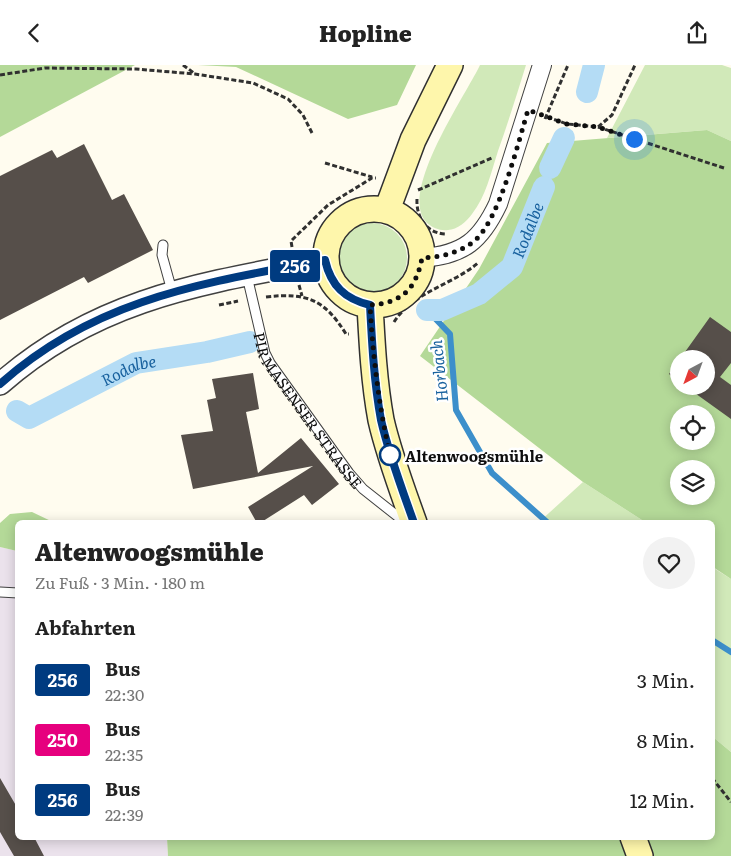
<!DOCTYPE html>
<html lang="de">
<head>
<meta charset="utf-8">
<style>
	body { margin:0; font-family:Literata,serif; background:#f2f2f2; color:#222; height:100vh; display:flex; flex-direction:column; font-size:19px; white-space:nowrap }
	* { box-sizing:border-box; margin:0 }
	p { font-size:16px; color:#767676 }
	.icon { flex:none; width:28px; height:28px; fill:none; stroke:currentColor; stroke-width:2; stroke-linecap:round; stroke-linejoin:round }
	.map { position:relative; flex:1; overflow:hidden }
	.details { position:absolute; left:15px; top:455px; width:700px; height:320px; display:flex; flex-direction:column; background:#fff; border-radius:8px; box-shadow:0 2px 12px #0003 }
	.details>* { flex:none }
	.badge { padding:0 10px; border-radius:4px; font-size:18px; line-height:32px }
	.needle { width:32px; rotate:221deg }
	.fabs { position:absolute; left:670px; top:285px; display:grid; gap:10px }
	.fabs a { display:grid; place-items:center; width:45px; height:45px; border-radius:50%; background:#fff; box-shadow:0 2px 12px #0003; font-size:25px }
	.you { position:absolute; width:25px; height:25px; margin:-12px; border:4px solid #fff; border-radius:50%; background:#1a73e8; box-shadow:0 0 0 8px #1a73e833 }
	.map>.badge { position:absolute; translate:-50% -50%; box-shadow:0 0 0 2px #fff }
	h2 { padding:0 20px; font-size:19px; line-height:45px }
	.round { display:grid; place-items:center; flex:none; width:52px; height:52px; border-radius:26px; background:#f2f2f2 }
	.overview { display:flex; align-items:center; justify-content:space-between; height:85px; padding:0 20px }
	h1 { font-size:24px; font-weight:800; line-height:38px }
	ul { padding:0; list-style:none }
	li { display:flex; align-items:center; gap:15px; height:60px; padding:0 20px }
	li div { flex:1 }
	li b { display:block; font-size:19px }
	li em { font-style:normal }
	li .badge { min-width:55px; font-weight:700; text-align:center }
	header { display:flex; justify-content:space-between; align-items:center; height:65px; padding:0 20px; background:#fff; font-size:22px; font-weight:800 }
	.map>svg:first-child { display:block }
</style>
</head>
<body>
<header><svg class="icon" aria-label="back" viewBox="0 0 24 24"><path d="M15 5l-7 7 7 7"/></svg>Hopline<svg class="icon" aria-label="share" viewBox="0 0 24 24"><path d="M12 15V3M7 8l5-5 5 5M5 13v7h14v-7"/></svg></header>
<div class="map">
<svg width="731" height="791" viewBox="0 0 731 791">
	<rect width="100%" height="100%" fill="#fffcef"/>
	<!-- industrial -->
	<path fill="#ebe2ec" d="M 0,482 L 17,486 L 18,772 L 167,773 L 168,791 L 0,791 Z"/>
	<!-- green -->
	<path fill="#d1e9b9" d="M 480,0 L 526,0 C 517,29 508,58 498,86 C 491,108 486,131 472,149 C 467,156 457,165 448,165 C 440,166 433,163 427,158 C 397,129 466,30 480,0 Z
		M 645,0 L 722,0 L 731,3 L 731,76 L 707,65 L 607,73 Z
		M337 193a35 35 0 1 1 70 0a35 35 0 1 1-70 0Z
		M 583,417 L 645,457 L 538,458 Z
		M 712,502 L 731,514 L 731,687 L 713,672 Z"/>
	<!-- forest -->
	<path fill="#b4d998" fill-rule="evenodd" d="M 0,0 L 135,0 L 0,72 Z
		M 198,0 L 416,0 L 397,40 L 348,54 L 236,2 Z
		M 707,65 L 731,76 L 731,514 L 713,502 L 712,458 L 645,457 L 583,417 L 420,291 L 479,204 L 547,78 ZM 679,294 L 706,294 L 706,321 L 679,321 ZM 679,349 L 706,349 L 706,376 L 679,376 ZM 679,404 L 706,404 L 706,431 L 679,431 Z
		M 32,447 L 53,457 L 18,458 L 17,486 L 0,482 L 0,458 L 10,449 Z
		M 713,672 L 731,687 L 731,791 L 168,791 L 167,773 L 712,772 Z"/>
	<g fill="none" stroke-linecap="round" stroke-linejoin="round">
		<!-- stream -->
		<path stroke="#3c8fcb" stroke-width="6" d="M 427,245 L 450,269 L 456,345 L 492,408 L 548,458
			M 712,575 L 731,587"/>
		<!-- canal -->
		<g stroke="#b4dcf5" stroke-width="22">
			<path d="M 587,27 L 594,0"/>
			<path d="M 550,103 L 564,73"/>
			<path id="s1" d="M 427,245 L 442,245 L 479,229 L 512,202 L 544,122"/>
			<path id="s2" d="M 17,346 L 29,353 L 136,298 L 207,287 L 250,277"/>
		</g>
	</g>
	<!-- building -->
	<path fill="#564f4a" d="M 84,79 L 112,135 L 124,129 L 153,185 L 88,218 L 84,212 L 0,255 L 0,111 L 52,85 L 57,93 Z
		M 710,252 L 731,267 L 731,298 L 720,312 L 731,320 L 731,354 L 685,321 L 706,321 L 706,294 L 680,294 Z
		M 679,295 L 679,317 L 669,309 Z
		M 253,308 L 259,344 L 246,347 L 258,408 L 301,373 L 339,419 L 312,440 L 304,430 L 260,458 L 257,458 L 248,442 L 313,401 L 193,424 L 181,370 L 213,366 L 207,335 L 216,333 L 212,314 Z
		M 0,713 L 18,744 L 18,772 L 34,772 L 44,791 L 14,791 L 0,767 Z"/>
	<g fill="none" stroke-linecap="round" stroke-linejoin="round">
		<defs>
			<g id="service">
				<path d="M 163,180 L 162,190 L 172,226"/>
				<path id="s3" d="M 247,211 L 265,288 L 270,298 L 349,408 L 363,424 L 406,458"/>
				<path d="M 0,527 L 18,528"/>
			</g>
			<path id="minor" d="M 422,193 C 464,190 481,175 498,139 L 542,0"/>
			<path id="tertiary" d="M 0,319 C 97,233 204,218 325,195"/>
			<path id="secondary" d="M326 192a48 48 0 1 1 96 0a48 48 0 1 1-96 0Z
				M 387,145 L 413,75 L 450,0
				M 370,240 C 372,278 374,317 381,355 C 389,390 402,424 414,458
				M 633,772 L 640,791"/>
		</defs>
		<!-- service casing -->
		<use href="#service" stroke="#414141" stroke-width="11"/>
		<!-- minor casing -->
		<use href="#minor" stroke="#414141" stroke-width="20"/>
		<!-- tertiary casing -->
		<use href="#tertiary" stroke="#414141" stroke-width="24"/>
		<!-- secondary casing -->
		<use href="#secondary" stroke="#303030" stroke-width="28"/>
		<!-- path -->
		<path stroke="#303030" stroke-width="3" stroke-dasharray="5 2.5" stroke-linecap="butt" d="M 183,0 L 194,8
			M 0,10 L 45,3 L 136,4 L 195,9 L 253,18 L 288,34 L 303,50 L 312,68
			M 547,52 L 567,59 L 598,62 L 612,50 L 635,0
			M 545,54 L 568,0
			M 598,62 L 724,103
			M 325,98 L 372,112
			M 418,125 L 492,93
			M 417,134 C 416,152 426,168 445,169
			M 292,182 L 291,176 L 328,140 L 372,113 L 376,113
			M 299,220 L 302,231
			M 266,232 C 307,227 325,235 346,269 L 349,269
			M 219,240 L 238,236
			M 394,257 C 413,227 452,220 478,198
			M 712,713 L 731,737"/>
		<!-- service -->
		<use href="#service" stroke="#fff" stroke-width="9"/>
		<!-- minor -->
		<use href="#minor" stroke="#fff" stroke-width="18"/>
		<!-- tertiary -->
		<use href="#tertiary" stroke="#fff" stroke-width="21"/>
		<!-- secondary -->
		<use href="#secondary" stroke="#fef6ab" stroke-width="25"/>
	</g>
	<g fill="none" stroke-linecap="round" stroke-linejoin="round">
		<defs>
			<path id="line" d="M 0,319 C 96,233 204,218 325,195 C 331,221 345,234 370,240 C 372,278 374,317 381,355 C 389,390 402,424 414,458"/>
		</defs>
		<!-- line casing -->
		<use href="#line" stroke="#fff" stroke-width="11"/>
		<!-- line -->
		<use href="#line" stroke="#003b80" stroke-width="8"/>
		<!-- walk -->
		<path stroke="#0e0e0e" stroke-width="5" stroke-dasharray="0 9" d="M 390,390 L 391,394 C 379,343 373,293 370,240 C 402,238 416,224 422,193 C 441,192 458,188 473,177 C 499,157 518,78 528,45 L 567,59 L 598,62 L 634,74"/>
	</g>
	<!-- markers -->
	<circle fill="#fff" stroke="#003b80" stroke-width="2.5" cx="390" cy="390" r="10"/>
	<g text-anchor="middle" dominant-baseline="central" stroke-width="5" stroke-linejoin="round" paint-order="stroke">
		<!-- street labels -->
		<g font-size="15" fill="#0e0e0e" stroke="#fff">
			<text stroke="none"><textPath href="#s3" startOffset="150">PIRMASENSER STRASSE</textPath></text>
		</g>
		<!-- stop labels -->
		<g font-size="15" font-weight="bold" fill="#0e0e0e" stroke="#fff" text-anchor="start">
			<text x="405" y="390">Altenwoogsmühle</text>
		</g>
		<!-- water labels -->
		<g font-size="16" font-style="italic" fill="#18619e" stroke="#fff">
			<text stroke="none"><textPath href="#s1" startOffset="138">Rodalbe</textPath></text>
			<text stroke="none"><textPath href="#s2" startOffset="125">Rodalbe</textPath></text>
			<text transform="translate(438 306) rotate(-96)">Horbach</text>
		</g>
	</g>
</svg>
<div class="fabs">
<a><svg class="needle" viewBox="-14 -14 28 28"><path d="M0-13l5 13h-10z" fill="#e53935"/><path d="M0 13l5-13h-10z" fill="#767676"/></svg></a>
<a><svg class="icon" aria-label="locate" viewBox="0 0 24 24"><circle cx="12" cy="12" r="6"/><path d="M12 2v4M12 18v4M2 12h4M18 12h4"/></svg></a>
<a><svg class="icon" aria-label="layers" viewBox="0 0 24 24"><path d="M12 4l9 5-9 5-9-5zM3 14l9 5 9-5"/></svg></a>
</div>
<div class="you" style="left:634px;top:74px"></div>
<b class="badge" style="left:295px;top:201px;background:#003b80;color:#fff">256</b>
<section class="details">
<div class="overview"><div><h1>Altenwoogsmühle</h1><p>Zu Fuß · 3 Min. · 180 m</p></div><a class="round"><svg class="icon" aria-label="heart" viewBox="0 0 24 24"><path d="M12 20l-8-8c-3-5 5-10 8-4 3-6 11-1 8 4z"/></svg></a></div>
<h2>Abfahrten</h2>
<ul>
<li><span class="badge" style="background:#003b80;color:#fff">256</span><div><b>Bus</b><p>22:30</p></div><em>3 Min.</em></li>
<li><span class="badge" style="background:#e6007e;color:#fff">250</span><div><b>Bus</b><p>22:35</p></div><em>8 Min.</em></li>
<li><span class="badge" style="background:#003b80;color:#fff">256</span><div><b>Bus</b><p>22:39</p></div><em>12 Min.</em></li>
</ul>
</section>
</div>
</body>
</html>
